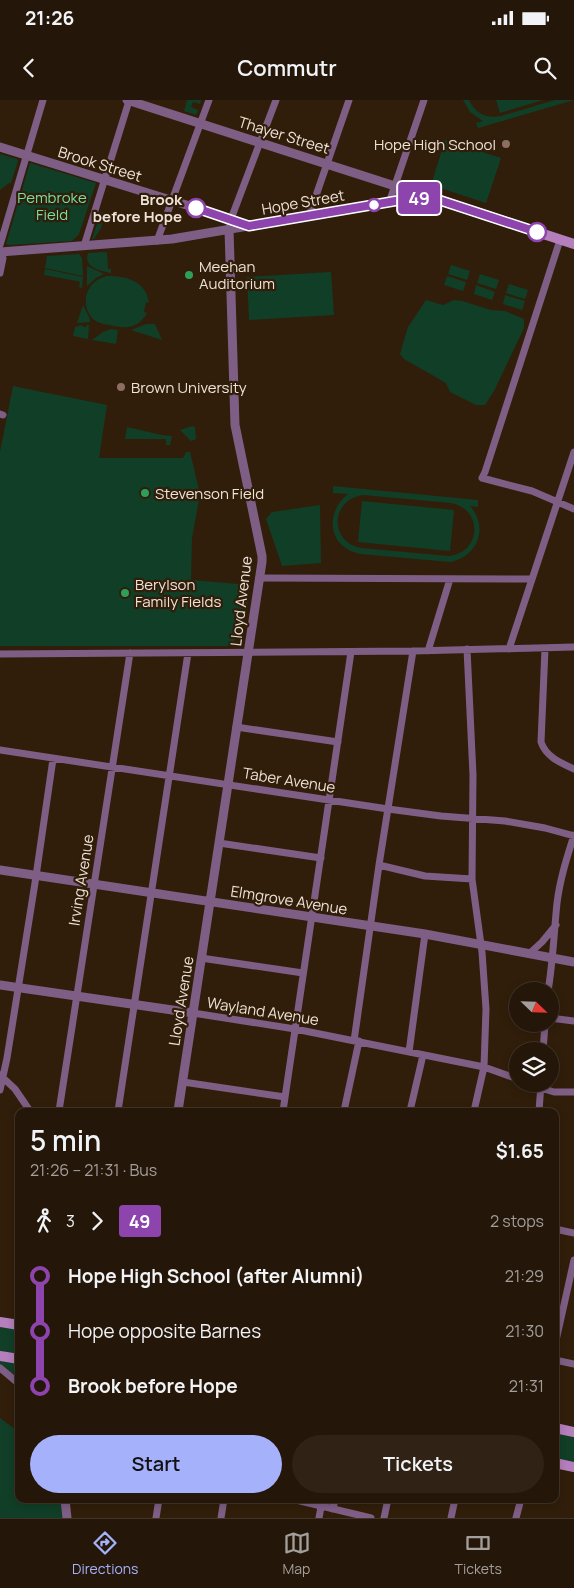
<!DOCTYPE html>
<html lang="en">
<head>
<meta charset="utf-8">
<style>
	body { margin:0; font-family:Manrope,sans-serif; background:#302316; color:#f1f3f6; height:100vh; display:flex; flex-direction:column; font-size:19px; white-space:nowrap }
	* { box-sizing:border-box; margin:0 }
	p { font-size:16px; color:#a39f9c }
	.icon { flex:none; width:28px; height:28px; fill:none; stroke:currentColor; stroke-width:2; stroke-linecap:round; stroke-linejoin:round }
	.map { position:relative; flex:1; overflow:hidden }
	.panel { position:absolute; left:15px; top:1008px; width:544px; height:395px; display:flex; flex-direction:column; background:#241608; border-radius:10px; box-shadow:0 2px 8px #0003,0 0 0 1px #413529 }
	.panel>* { flex:none }
	.badge { padding:0 10px; border-radius:4px; font-size:18px; line-height:32px }
	.needle { width:32px; rotate:113deg }
	.tools { position:absolute; left:509px; top:882px; display:grid; gap:10px }
	.tools a { display:grid; place-items:center; width:50px; height:50px; border-radius:50%; background:#241608; box-shadow:0 2px 8px #0003,0 0 0 1px #413529; font-size:25px }
	.map>.badge { position:absolute; translate:-50% -50%; box-shadow:0 0 0 2px #fff }
	.legs { display:flex; align-items:center; gap:8px; height:55px; padding:0 15px; font-size:16px }
	.legs p { margin-inline-start:auto }
	.summary { display:flex; align-items:center; justify-content:space-between; height:85px; padding:0 15px }
	h1 { font-size:28px; font-weight:600; line-height:38px }
	.primary-button { display:flex; gap:10px; margin-top:auto; padding:10px 15px }
	.primary-button a { flex:1; height:58px; border-radius:30px; background:#a6b1fc; color:#111; font-size:20px; font-weight:600; line-height:58px; text-align:center }
	.primary-button a+a { background:#302316; color:#f1f3f6 }
	ul { padding:0 15px; list-style:none }
	li { display:flex; align-items:center; gap:18px; height:55px; font-size:19px }
	li i { display:grid; place-items:center; width:8px; height:100%; margin:0 6px; background:currentColor }
	li i::after { content:''; width:12px; height:12px; margin:-6px; border:4px solid; border-radius:50%; background:#241608 }
	li p { margin-inline-start:auto }
	li:first-child i { background:linear-gradient(#0000 50%,currentColor 0) }
	li:last-child i { background:linear-gradient(currentColor 50%,#0000 0) }
	.status { display:flex; justify-content:space-between; align-items:center; height:35px; padding:0 25px; background:#241608; direction:ltr }
	.status svg { height:14px; fill:currentColor }
	header { display:flex; justify-content:space-between; align-items:center; height:65px; padding:0 15px; background:#241608; font-size:22px; font-weight:600 }
	.tab-bar { display:flex; justify-content:space-around; align-items:center; height:70px; border-top:1px solid #413529; background:#241608; font-size:14px; color:#a39f9c }
	.tab-bar a { display:grid; justify-items:center; gap:2px }
	.tab-bar .on { color:#a6b1fc }
	.map>svg:first-child { display:block }
</style>
</head>
<body>
<div class="status"><b>21:26</b><svg viewBox="0 0 49 12"><path d="M0 12V9h3v3zM5 12V6h3v6zM10 12V3h3v9zM15 12V0h3v12zM26 1h20v11H26zM47 4h2v5h-2z"/></svg></div>
<header><svg class="icon" aria-label="back" viewBox="0 0 24 24"><path d="M15 5l-7 7 7 7"/></svg>Commutr<svg class="icon" aria-label="search" viewBox="0 0 24 24"><circle cx="10" cy="10" r="6"/><path d="M15 15l6 6"/></svg></header>
<div class="map">
<svg width="574" height="1418" viewBox="0 0 574 1418">
	<rect width="100%" height="100%" fill="#301e0a"/>
	<!-- green -->
	<path fill="#113e26" fill-rule="evenodd" d="M 187,0 L 201,0 L 200,4 L 193,2 L 191,7 L 198,10 L 196,15 L 184,11 Z
		M 463,0 L 469,0 C 475,13 486,19 501,16 L 555,0 L 574,0 L 478,28 L 476,23 L 483,21 L 470,12 Z
		M 496,0 L 543,0 L 500,13 Z
		M 445,40 L 501,58 L 486,103 L 431,85 Z
		M 0,54 L 17,59 L 18,61 L 11,83 L 9,83 L 0,90 Z
		M 30,63 L 96,83 L 79,134 L 72,141 L 10,145 L 6,144 Z
		M 101,112 L 105,113 L 101,128 L 94,139 L 92,139 Z
		M 107,152 L 108,169 L 111,169 L 111,173 C 100,171 83,167 88,153 Z
		M 79,154 L 82,158 L 83,176 L 45,168 L 47,156 Z
		M 451,165 L 470,171 L 467,180 L 448,174 Z
		M 87,166 L 104,174 L 96,178 L 87,186 Z
		M 45,169 L 83,177 L 82,188 L 79,187 L 80,182 L 77,181 L 44,175 Z
		M 331,172 L 334,215 L 249,220 L 247,177 Z
		M 480,174 L 499,180 L 496,189 L 477,183 Z
		M 107,176 C 127,176 146,181 149,203 L 146,202 L 144,212 L 147,213 C 138,229 125,229 110,225 C 103,224 97,223 92,218 C 79,203 87,180 107,176 Z
		M 447,176 L 466,182 L 463,191 L 444,185 Z
		M 509,184 L 528,190 L 525,199 L 506,193 Z
		M 476,185 L 495,192 L 492,200 L 474,194 Z
		M 505,195 L 525,201 L 522,210 L 503,204 Z
		M 426,200 L 443,205 L 454,200 L 462,201 L 491,210 L 505,211 L 524,219 L 524,228 L 494,291 L 485,305 L 476,305 L 450,292 L 446,283 L 404,259 L 400,254 L 408,227 Z
		M 83,205 L 90,219 L 90,222 L 77,223 Z
		M 146,224 L 155,224 L 162,240 L 131,230 Z
		M 82,225 L 83,227 L 86,227 L 87,225 L 89,225 L 88,239 L 73,236 L 75,227 Z
		M 111,229 L 118,230 L 116,244 L 92,240 L 103,232 Z
		M 13,286 L 107,305 L 99,358 L 183,358 L 186,352 L 190,352 L 200,394 L 192,438 L 191,480 L 250,485 L 244,526 L 231,546 L 0,546 L 0,352 Z
		M 192,326 L 195,327 L 196,339 L 191,341 L 180,330 Z
		M 127,327 L 162,335 L 172,336 L 170,345 L 166,345 L 166,339 L 125,339 Z
		M 333,386 L 478,400 L 478,407 L 470,406 C 489,427 478,457 450,462 L 361,454 C 328,448 324,413 348,394 L 333,393 ZM 363,395 L 451,403 C 483,409 482,452 449,456 L 361,448 C 329,442 330,400 363,395 Z
		M 362,401 L 454,410 L 450,451 L 358,442 Z
		M 320,405 L 321,463 L 282,466 L 266,419 L 272,412 Z
		M 0,1225 L 19,1228 L 19,1255 L 0,1251 Z
		M 0,1261 L 15,1263 L 13,1275 L 0,1265 Z
		M 0,1318 L 19,1332 L 19,1399 L 65,1399 L 67,1418 L 0,1418 Z
		M 555,1331 L 574,1336 L 574,1362 L 555,1358 Z"/>
	<g fill="none" stroke-linecap="round" stroke-linejoin="round">
		<!-- minor -->
		<path stroke="#7f5e85" stroke-width="7" d="M 391,102 L 391,97 L 424,0
			M 310,116 L 311,110 L 349,0
			M 229,129 L 231,119 L 276,0
			M 560,140 L 485,372 L 482,378 L 532,391 L 574,409
			M 157,141 L 209,0
			M 0,145 L 43,0
			M 84,146 L 129,1
			M 0,173 L 3,158 L 0,149
			M 0,314 L 3,315
			M 259,478 L 531,479
			M 467,549 L 473,675 L 472,779 L 482,852 L 486,909 L 484,967 L 474,1011
			M 509,549 L 574,352
			M 545,549 L 541,642 C 546,657 561,663 574,669
			M 428,551 L 450,479
			M 0,554 L 413,551 L 574,547
			M 236,627 L 338,642
			M 0,650 L 388,709 L 441,716 L 505,721 L 545,728 L 574,736
			M 219,743 L 321,758
			M 379,765 L 425,776 L 472,779
			M 530,853 L 542,842 L 556,825
			M 201,858 L 303,873
			M 548,891 C 553,862 554,832 557,803 C 560,779 567,757 574,735
			M 193,913 L 295,929 L 484,967 L 518,979
			M 550,918 L 574,921
			M 354,941 L 379,765 L 413,551
			M 543,951 L 545,924
			M 409,952 L 425,834
			M 0,975 L 15,989 L 30,1011
			M 183,982 L 285,997
			M 528,984 L 554,992 L 574,992
			M 0,990 L 7,958 L 35,783 L 53,659
			M 59,1011 L 130,553
			M 118,1011 L 188,553
			M 283,1011 L 351,552
			M 344,1011 L 359,941
			M 410,1011 L 423,955
			M 539,1011 L 541,984
			M 555,1129 L 574,1133
			M 555,1245 L 574,1160
			M 555,1260 L 574,1264
			M 0,1268 L 18,1283
			M 292,1399 L 371,1418
			M 333,1409 L 335,1399
			M 156,1418 L 159,1399
			M 221,1418 L 224,1399
			M 319,1418 L 321,1407
			M 384,1418 L 388,1399
			M 451,1418 L 455,1399
			M 516,1418 L 521,1399"/>
		<!-- tertiary -->
		<path stroke="#7f5e85" stroke-width="9" d="M 127,0 L 426,96
			M 0,47 L 225,117 L 248,126
			M 0,152 L 172,139 L 407,99 L 433,98
			M 0,770 L 425,834 L 574,862
			M 0,885 L 193,913
			M 178,1011 L 262,462 L 262,456 L 235,325 L 229,129
			M 19,1277 L 19,1284
			M 65,1399 L 67,1418"/>
		<!-- secondary -->
		<path stroke="#b57ebd" stroke-width="10" d="M 433,98 L 574,144
			M 0,1222 L 19,1225
			M 0,1256 L 19,1259
			M 555,1328 L 574,1332
			M 555,1363 L 574,1367"/>
	</g>
	<g fill="none" stroke-linecap="round" stroke-linejoin="round">
		<defs>
			<path id="line-1" d="M 196,108 L 249,126 L 407,99 L 433,98 L 537,132"/>
		</defs>
		<!-- line-1 casing -->
		<use href="#line-1" stroke="#fff" stroke-width="11"/>
		<!-- line-1 -->
		<use href="#line-1" stroke="#8e44ad" stroke-width="8"/>
	</g>
	<!-- markers -->
	<g fill="#8d6e63" stroke="#301e0a" stroke-width="2">
		<circle cx="506" cy="44" r="5"/>
		<circle cx="121" cy="287" r="5"/>
	</g>
	<g fill="#fff" stroke="#8e44ad" stroke-width="2.5">
		<circle cx="374" cy="105" r="6"/>
		<circle cx="196" cy="108" r="9"/>
		<circle cx="537" cy="132" r="9"/>
	</g>
	<g fill="#2e9e5b" stroke="#301e0a" stroke-width="2">
		<circle cx="189" cy="175" r="5"/>
		<circle cx="145" cy="393" r="5"/>
		<circle cx="125" cy="493" r="5"/>
	</g>
	<g text-anchor="middle" dominant-baseline="central" stroke-width="4.5" stroke-linejoin="round" paint-order="stroke">
		<!-- street labels -->
		<g font-size="15" fill="#efe2d6" stroke="#301e0a">
			<text transform="translate(284 35) rotate(17)">Thayer Street</text>
			<text transform="translate(100 64) rotate(17)">Brook Street</text>
			<text transform="translate(303 102) rotate(-10)">Hope Street</text>
			<text transform="translate(241 501) rotate(-83)">Lloyd Avenue</text>
			<text transform="translate(289 680) rotate(9)">Taber Avenue</text>
			<text transform="translate(81 780) rotate(-81)">Irving Avenue</text>
			<text transform="translate(289 800) rotate(9)">Elmgrove Avenue</text>
			<text transform="translate(181 901) rotate(-81)">Lloyd Avenue</text>
			<text transform="translate(263 911) rotate(9)">Wayland Avenue</text>
		</g>
		<!-- poi labels -->
		<g font-size="15" fill="#efe2d6" stroke="#301e0a" text-anchor="start">
			<text x="496" y="44" text-anchor="end">Hope High School</text>
			<text x="199" y="166">Meehan<tspan x="199" dy="17">Auditorium</tspan></text>
			<text x="131" y="287">Brown University</text>
			<text x="155" y="393">Stevenson Field</text>
			<text x="135" y="484">Berylson<tspan x="135" dy="17">Family Fields</tspan></text>
		</g>
		<!-- park labels -->
		<g font-size="15" fill="#75dea1" stroke="#301e0a">
			<text x="52" y="97">Pembroke<tspan x="52" dy="17">Field</tspan></text>
		</g>
		<!-- stop labels -->
		<g font-size="15" font-weight="bold" fill="#efe2d6" stroke="#301e0a" text-anchor="end">
			<text x="182" y="99">Brook<tspan x="182" dy="17">before Hope</tspan></text>
		</g>
	</g>
</svg>
<div class="tools">
<a><svg class="needle" viewBox="-14 -14 28 28"><path d="M0-13l5 13h-10z" fill="#e53935"/><path d="M0 13l5-13h-10z" fill="#a39f9c"/></svg></a>
<a><svg class="icon" aria-label="layers" viewBox="0 0 24 24"><path d="M12 4l9 5-9 5-9-5zM3 14l9 5 9-5"/></svg></a>
</div>
<b class="badge" style="left:419px;top:98px;background:#8e44ad;color:#fff">49</b>
<section class="panel">
<div class="summary"><div><h1>5 min</h1><p>21:26 – 21:31 · Bus</p></div><b>$1.65</b></div>
<div class="legs"><svg class="icon" aria-label="walk" viewBox="0 0 24 24"><circle cx="13" cy="4" r="2"/><path d="M13 8l-2 6 4 7M11 14l-3 7M7 12l3-4h3l4 4"/></svg>3<svg class="icon" aria-label="forward" viewBox="0 0 24 24"><path d="M9 5l7 7-7 7"/></svg><b class="badge" style="background:#8e44ad;color:#fff">49</b><p>2 stops</p></div>
<ul>
<li><i style="color:#8e44ad"></i><b>Hope High School (after Alumni)</b><p>21:29</p></li>
<li><i style="color:#8e44ad"></i><span>Hope opposite Barnes</span><p>21:30</p></li>
<li><i style="color:#8e44ad"></i><b>Brook before Hope</b><p>21:31</p></li>
</ul>
<div class="primary-button"><a>Start</a><a>Tickets</a></div>
</section>
</div>
<nav class="tab-bar">
<a class="on"><svg class="icon" aria-label="directions" viewBox="0 0 24 24"><path d="M12 3l9 9-9 9-9-9zM9 14v-3h6M13 9l2 2-2 2"/></svg>Directions</a>
<a><svg class="icon" aria-label="map" viewBox="0 0 24 24"><path d="M3 6l6-2 6 2 6-2v14l-6 2-6-2-6 2zM9 4v14M15 6v14"/></svg>Map</a>
<a><svg class="icon" aria-label="tickets" viewBox="0 0 24 24"><path d="M3 7h18v10H3zM15 7v10"/></svg>Tickets</a>
</nav>
</body>
</html>
